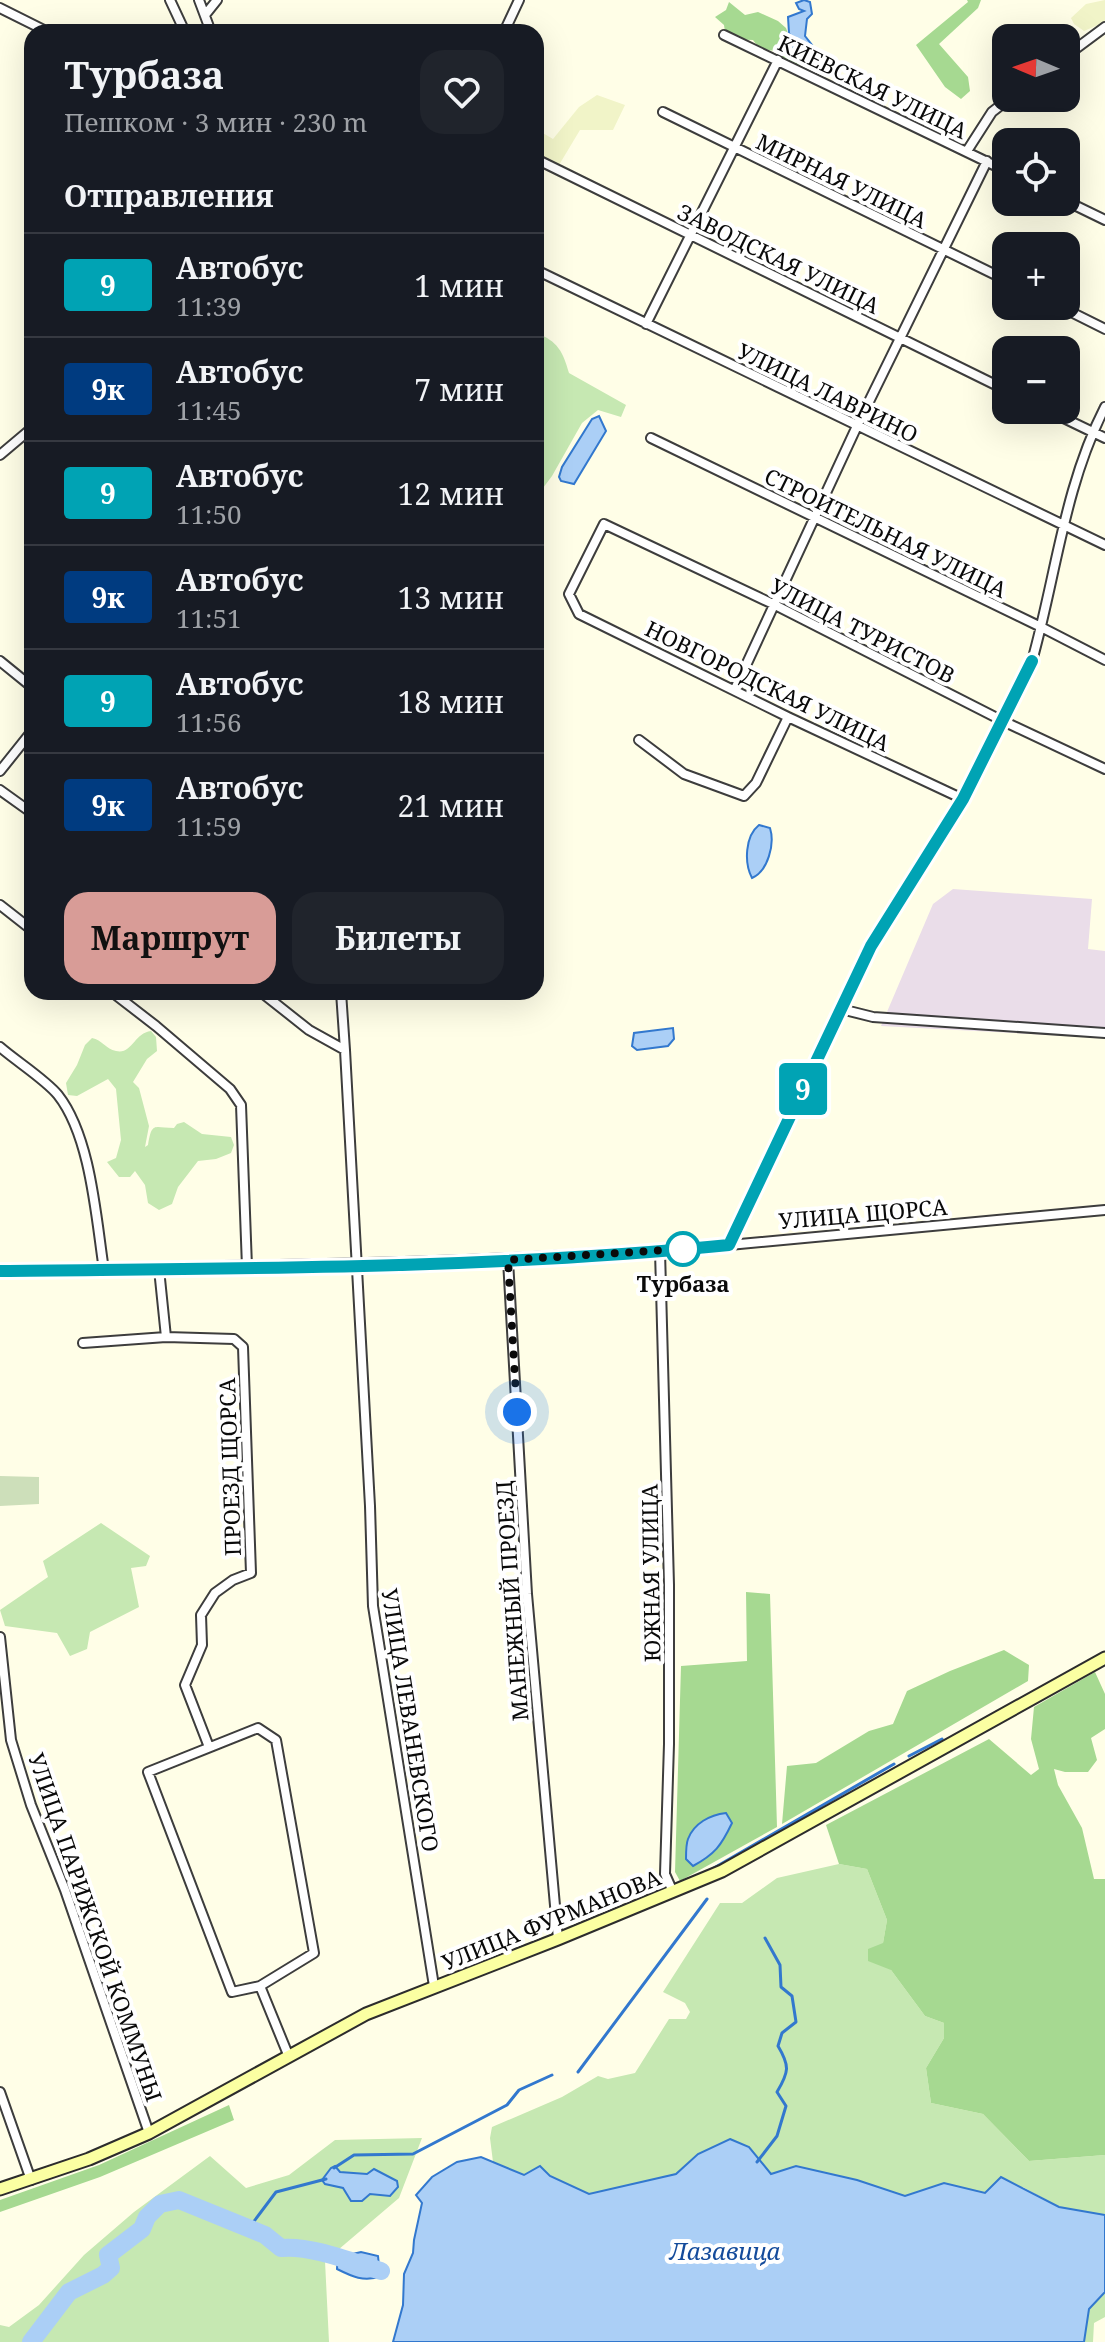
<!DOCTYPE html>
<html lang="ru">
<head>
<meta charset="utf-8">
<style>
	body { margin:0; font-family:"Noto Serif",serif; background:#20242c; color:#f1f3f6; height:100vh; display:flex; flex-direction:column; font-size:30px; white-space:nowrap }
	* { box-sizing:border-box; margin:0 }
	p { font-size:26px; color:#9ea1a6 }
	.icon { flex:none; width:44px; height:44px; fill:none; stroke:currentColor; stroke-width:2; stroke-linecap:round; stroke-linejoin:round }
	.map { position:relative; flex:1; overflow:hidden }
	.side { position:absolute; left:24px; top:24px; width:520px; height:976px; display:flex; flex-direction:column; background:#171b24; border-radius:24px; box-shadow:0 8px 32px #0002 }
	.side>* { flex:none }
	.badge { padding:0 16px; border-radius:6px; font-size:28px; line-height:52px }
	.needle { width:52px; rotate:272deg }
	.fabs { position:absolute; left:992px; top:24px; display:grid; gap:16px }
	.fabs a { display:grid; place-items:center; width:88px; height:88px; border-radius:16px; background:#171b24; box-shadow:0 8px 32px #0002; font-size:40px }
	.you { position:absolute; width:40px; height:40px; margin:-20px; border:6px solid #fff; border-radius:50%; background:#1a73e8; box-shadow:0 0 0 12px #1a73e833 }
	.map>.badge { position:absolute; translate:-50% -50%; box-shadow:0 0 0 4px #fff }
	h2 { padding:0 40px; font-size:30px; line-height:72px }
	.round { display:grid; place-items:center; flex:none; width:84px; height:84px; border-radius:24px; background:#20242c }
	.summary { display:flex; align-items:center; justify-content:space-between; height:136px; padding:0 40px }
	h1 { font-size:38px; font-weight:700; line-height:60px }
	.button { display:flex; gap:16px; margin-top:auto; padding:16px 40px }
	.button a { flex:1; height:92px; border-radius:24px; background:#d89c97; color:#111; font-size:32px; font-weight:700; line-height:92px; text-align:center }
	.button a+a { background:#20242c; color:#f1f3f6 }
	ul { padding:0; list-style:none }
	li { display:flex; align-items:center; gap:24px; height:104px; padding:0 40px; border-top:2px solid #363941 }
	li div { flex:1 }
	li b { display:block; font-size:30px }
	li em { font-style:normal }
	li .badge { min-width:88px; font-weight:700; text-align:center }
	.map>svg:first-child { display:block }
</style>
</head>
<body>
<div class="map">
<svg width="1105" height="2342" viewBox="0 0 1105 2342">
	<rect width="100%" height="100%" fill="#fffee7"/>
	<!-- industrial -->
	<path fill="#eadde9" d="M 953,889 L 1092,899 L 1088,949 L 1105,951 L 1105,1038 L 881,1026 L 933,904 Z"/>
	<!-- farmland -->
	<path fill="#f1f4c8" d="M 1105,0 L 1105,22 L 1084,31 L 1074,24 L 1071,18 L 1086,4 Z
		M 597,95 L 625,105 L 613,130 L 580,130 L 559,165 L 536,154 L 536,129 L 553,139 L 579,107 Z"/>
	<!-- green -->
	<path fill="#c6e8b2" d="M 536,333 C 558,341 563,352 569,373 L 626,405 L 621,417 L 598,410 L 582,423 L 552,476 L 540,492 L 536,490 Z
		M 151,1031 L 156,1037 L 157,1051 L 147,1059 L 133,1082 L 139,1088 L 149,1126 L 145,1147 L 148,1145 C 152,1121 154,1128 174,1128 L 177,1124 L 184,1122 L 202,1134 L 231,1137 L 234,1145 L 231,1153 L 216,1159 L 198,1161 L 178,1187 L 172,1204 L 159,1210 L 148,1203 L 145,1185 L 135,1171 L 130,1177 L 119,1177 L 107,1162 L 116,1158 L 121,1140 L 116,1089 L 108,1079 L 77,1096 L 68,1095 L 66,1083 L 77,1065 L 85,1045 L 92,1038 C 102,1040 106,1049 116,1051 C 132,1055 134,1033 151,1031 Z
		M 101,1523 L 150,1556 L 146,1566 L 131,1568 L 139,1607 L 90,1632 L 87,1649 L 70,1656 L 57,1633 L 5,1626 L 0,1610 L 48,1577 L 43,1561 Z
		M 839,1864 L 867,1869 L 887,1920 L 883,1943 L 891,1970 L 925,2016 L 944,2023 L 944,2038 L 926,2068 L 931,2103 L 983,2114 L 1029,2161 L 1105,2155 L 1105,2215 L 1059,2207 L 1023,2187 L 985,2194 L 944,2183 L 905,2196 L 857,2180 L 796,2166 L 771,2174 L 749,2147 L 698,2154 L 676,2174 L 589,2194 L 550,2176 L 540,2166 L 525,2175 L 493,2162 L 490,2138 L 492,2127 L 562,2097 L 598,2076 L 608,2079 L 635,2073 L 669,2019 L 686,2019 L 690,2012 L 685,2003 L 663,1992 L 720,1903 L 742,1903 L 777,1878 Z
		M 422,2138 L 399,2198 L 325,2261 L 329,2342 L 0,2342 L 0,2325 L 9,2327 L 39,2305 L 84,2255 L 134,2212 L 210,2156 L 246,2188 L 289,2175 L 335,2140 Z
		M 1105,2292 L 1105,2317 L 1094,2323 L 1093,2342 L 1084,2342 L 1089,2308 Z"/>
	<!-- forest -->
	<path fill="#a6d991" d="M 967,0 L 981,0 L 978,8 L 939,44 L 968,77 L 970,91 L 961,99 L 945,87 L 916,45 L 968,2 Z
		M 729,2 L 745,15 L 758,12 L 778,21 L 786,28 L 790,39 L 789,48 L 814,46 L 810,57 L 799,66 L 783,59 L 782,51 C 770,51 759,50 753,40 L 726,39 L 724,25 L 715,17 L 726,10 Z
		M 746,1592 L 770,1594 L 777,1827 L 680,1881 L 675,1872 L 681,1666 L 747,1661 Z
		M 1004,1650 L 1029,1665 L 1028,1681 L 782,1824 L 787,1766 L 816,1763 L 869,1731 L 893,1724 L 907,1691 L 950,1671 Z
		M 1095,1672 L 1105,1694 L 1105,1729 L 1091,1738 L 1097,1760 L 1088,1772 L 1065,1772 L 1054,1769 L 1058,1785 L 1082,1828 L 1094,1879 L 1105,1879 L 1105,2155 L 1029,2161 L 983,2114 L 931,2103 L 926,2068 L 944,2038 L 944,2023 L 925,2016 L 891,1970 L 868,1961 L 868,1949 L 883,1943 L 887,1920 L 867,1869 L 839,1864 L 826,1825 L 989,1739 L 1031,1775 L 1039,1769 L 1031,1739 L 1034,1707 Z
		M 229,2105 L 234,2120 L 100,2177 L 0,2212 L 0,2200 L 99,2165 Z"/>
	<!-- cemetery -->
	<path fill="#cddfba" d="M 0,1476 L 39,1477 L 39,1504 L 0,1506 Z"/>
	<!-- water -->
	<path fill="#abcff6" stroke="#3278ce" stroke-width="2" d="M 804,0 L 810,2 L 812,14 L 807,19 L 805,36 L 812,45 L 790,47 L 791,37 L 789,33 L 788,17 L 804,11 L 799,9 L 796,3 Z
		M 599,416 L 606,431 L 574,484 L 561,481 L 559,477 L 562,467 L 592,419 Z
		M 759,825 L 770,828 C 775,844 768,871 752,878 C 744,863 745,836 759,825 Z
		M 673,1028 L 674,1039 L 668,1046 L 637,1050 L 632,1046 L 634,1033 Z
		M 726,1813 L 732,1823 C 721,1846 715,1854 693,1866 L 686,1859 C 686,1853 686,1844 688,1839 C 694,1823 710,1815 726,1813 Z
		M 730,2139 L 749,2147 L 771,2174 L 796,2166 L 857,2180 L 905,2196 L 944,2183 L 985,2193 L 1001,2177 L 1059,2207 L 1105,2215 L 1105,2292 L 1089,2309 L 1084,2342 L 393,2342 L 403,2305 L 404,2274 L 413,2253 L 414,2240 L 422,2203 L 416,2195 L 432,2177 L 457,2162 L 481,2157 L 524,2175 L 540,2166 L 550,2176 L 589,2194 L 676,2174 L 698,2154 Z
		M 335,2166 L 340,2172 L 367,2174 L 374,2169 L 397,2181 L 398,2187 L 390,2196 L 370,2194 L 362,2201 L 351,2201 L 343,2188 L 325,2184 L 322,2180 L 331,2168 Z
		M 338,2252 L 348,2255 L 361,2252 L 378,2256 L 380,2276 C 365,2283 351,2276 337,2269 Z"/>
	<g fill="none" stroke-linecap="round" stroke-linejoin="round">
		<!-- stream -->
		<path stroke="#3278ce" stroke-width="3" d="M 909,1756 L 942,1739
			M 707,1872 L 894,1764
			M 578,2072 L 707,1899
			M 757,2162 L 777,2136 L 786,2106 L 777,2092 C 789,2072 790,2066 778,2046 L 782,2033 L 796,2022 L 792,1996 L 781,1987 L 780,1965 L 765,1938
			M 334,2168 L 354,2155 L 413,2154 L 507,2105 L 519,2090 L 552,2075
			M 249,2228 L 276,2192 L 326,2179"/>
		<!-- river -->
		<path stroke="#abcff6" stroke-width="18" d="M 31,2342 L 69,2292 L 103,2275 L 111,2268 L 108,2255 L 142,2229 L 147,2217 L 160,2204 L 179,2200 L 265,2235 L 281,2248 C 311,2245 352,2262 381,2271"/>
		<defs>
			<path id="street" d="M 170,0 L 185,32
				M 199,0 L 211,32
				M 0,8 L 48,32
				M 205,15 L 217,0
				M 504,32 L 519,0
				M 724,35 L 1006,171
				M 1066,56 L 1105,27
				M 663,112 L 1006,280
				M 967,151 L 992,112 L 1010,98
				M 536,159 L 1006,390
				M 1066,201 L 1105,220
				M 536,270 L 1105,545
				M 1059,306 L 1105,329
				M 646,324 L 778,60
				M 1047,410 L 1105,438
				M 651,438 L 1041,627 L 1105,660
				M 0,455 L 32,428
				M 0,661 L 32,687
				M 1032,661 C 1056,576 1064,487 1105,407
				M 735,689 L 857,426 L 987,161
				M 639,740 L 684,774 L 744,796 L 756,783 L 788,717
				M 0,771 L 32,731
				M 0,790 L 32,813
				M 963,799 L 788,717 L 579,614 L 569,594 L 604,524 L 773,604 L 1003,721 L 1105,769
				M 0,905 L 32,930
				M 112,992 L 156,1026 L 230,1089 L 241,1105 L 247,1267
				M 261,992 L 309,1030 L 345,1050 L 370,1506 L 373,1606 L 434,1986
				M 341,992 L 345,1050
				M 841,1009 L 873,1017 L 1105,1033
				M 0,1047 C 16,1061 46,1080 58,1095 C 91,1137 96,1218 104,1270
				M 729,1245 L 1105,1210
				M 660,1251 L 669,1585 L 669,1744 L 665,1874 L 673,1892
				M 508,1260 L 527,1594 L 558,1939
				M 159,1269 L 166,1337 L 234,1339 L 243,1347 L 251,1573 L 233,1580 L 215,1593 L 201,1615 L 202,1645 L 185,1685 L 209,1747
				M 83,1343 L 166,1337
				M 0,1637 L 11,1740 L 31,1805 L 65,1890 L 149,2133
				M 258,1728 L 276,1740 L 314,1953 L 260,1986 L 232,1992 L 148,1772 Z
				M 260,1986 L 289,2057
				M 0,2092 L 31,2180"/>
			<path id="secondary" d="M 0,1271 C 243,1267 486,1267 729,1245 L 871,946 L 963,799 L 1032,661
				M 0,2189 L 89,2159 L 149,2133 L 366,2014 L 558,1939 L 722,1871 L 1105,1658"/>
		</defs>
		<!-- street casing -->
		<use href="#street" stroke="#3d3d3d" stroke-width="12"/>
		<!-- secondary casing -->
		<use href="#secondary" stroke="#2c2c2c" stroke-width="15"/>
		<!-- street -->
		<use href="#street" stroke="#fff" stroke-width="8"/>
		<!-- secondary -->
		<use href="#secondary" stroke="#fbffa2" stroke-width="11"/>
	</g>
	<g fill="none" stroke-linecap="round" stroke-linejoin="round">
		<defs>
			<path id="line" d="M 0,1271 C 243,1268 487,1269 729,1245 L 871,946 L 963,799 L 1032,661"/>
		</defs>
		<!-- line casing -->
		<use href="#line" stroke="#fff" stroke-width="18"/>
		<!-- line -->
		<use href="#line" stroke="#00a3b4" stroke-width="12"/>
		<!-- walk -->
		<path stroke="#0a0a0a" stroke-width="8" stroke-dasharray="0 14.4" d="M 517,1412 L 508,1260 L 683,1249"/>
	</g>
	<!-- markers -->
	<circle fill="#fff" stroke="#00a3b4" stroke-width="4" cx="683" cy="1249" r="16"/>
	<g text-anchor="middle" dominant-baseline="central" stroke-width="8" stroke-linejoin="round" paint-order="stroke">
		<!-- street labels -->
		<g font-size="22" fill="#0a0a0a" stroke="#fff">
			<text transform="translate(873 86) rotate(26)">КИЕВСКАЯ УЛИЦА</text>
			<text transform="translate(842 180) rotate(26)">МИРНАЯ УЛИЦА</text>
			<text transform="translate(779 258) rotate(26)">ЗАВОДСКАЯ УЛИЦА</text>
			<text transform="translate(828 392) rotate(26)">УЛИЦА ЛАВРИНО</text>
			<text transform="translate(886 532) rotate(26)">СТРОИТЕЛЬНАЯ УЛИЦА</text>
			<text transform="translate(863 630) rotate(27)">УЛИЦА ТУРИСТОВ</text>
			<text transform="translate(768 685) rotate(26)">НОВГОРОДСКАЯ УЛИЦА</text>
			<text transform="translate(863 1213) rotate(-5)">УЛИЦА ЩОРСА</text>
			<text transform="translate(229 1467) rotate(-92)">ПРОЕЗД ЩОРСА</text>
			<text transform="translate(650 1573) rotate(-91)">ЮЖНАЯ УЛИЦА</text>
			<text transform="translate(511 1601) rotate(-94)">МАНЕЖНЫЙ ПРОЕЗД</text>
			<text transform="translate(411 1720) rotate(81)">УЛИЦА ЛЕВАНЕВСКОГО</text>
			<text transform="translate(551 1919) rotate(-22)">УЛИЦА ФУРМАНОВА</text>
			<text transform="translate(96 1927) rotate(71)">УЛИЦА ПАРИЖСКОЙ КОММУНЫ</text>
		</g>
		<!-- stop labels -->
		<g font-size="22" font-weight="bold" fill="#0a0a0a" stroke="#fff">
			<text x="683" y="1283">Турбаза</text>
		</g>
		<!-- water labels -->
		<g font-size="24" font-style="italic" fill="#144b9b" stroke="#fff">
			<text x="725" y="2250">Лазавица</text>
		</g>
	</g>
</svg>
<div class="fabs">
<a><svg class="needle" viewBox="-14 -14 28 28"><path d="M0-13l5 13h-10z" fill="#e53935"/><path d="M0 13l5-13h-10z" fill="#9ea1a6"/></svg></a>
<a><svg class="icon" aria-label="locate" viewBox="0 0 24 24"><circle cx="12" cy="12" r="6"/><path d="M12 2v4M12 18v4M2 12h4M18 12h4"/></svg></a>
<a>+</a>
<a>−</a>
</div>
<div class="you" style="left:517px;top:1412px"></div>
<b class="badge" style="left:803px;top:1089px;background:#00a3b4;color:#fff">9</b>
<section class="side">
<div class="summary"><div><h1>Турбаза</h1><p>Пешком · 3 мин · 230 m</p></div><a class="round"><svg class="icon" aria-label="heart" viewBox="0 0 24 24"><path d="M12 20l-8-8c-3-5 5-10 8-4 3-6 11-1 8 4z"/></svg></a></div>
<h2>Отправления</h2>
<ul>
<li><span class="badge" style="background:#00a3b4;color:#fff">9</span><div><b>Автобус</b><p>11:39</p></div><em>1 мин</em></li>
<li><span class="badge" style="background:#003b80;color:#fff">9к</span><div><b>Автобус</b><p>11:45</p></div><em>7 мин</em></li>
<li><span class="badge" style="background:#00a3b4;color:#fff">9</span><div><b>Автобус</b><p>11:50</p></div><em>12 мин</em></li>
<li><span class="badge" style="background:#003b80;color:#fff">9к</span><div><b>Автобус</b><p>11:51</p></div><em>13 мин</em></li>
<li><span class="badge" style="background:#00a3b4;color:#fff">9</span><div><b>Автобус</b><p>11:56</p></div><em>18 мин</em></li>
<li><span class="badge" style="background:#003b80;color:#fff">9к</span><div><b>Автобус</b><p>11:59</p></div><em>21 мин</em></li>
</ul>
<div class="button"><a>Маршрут</a><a>Билеты</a></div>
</section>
</div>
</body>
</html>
